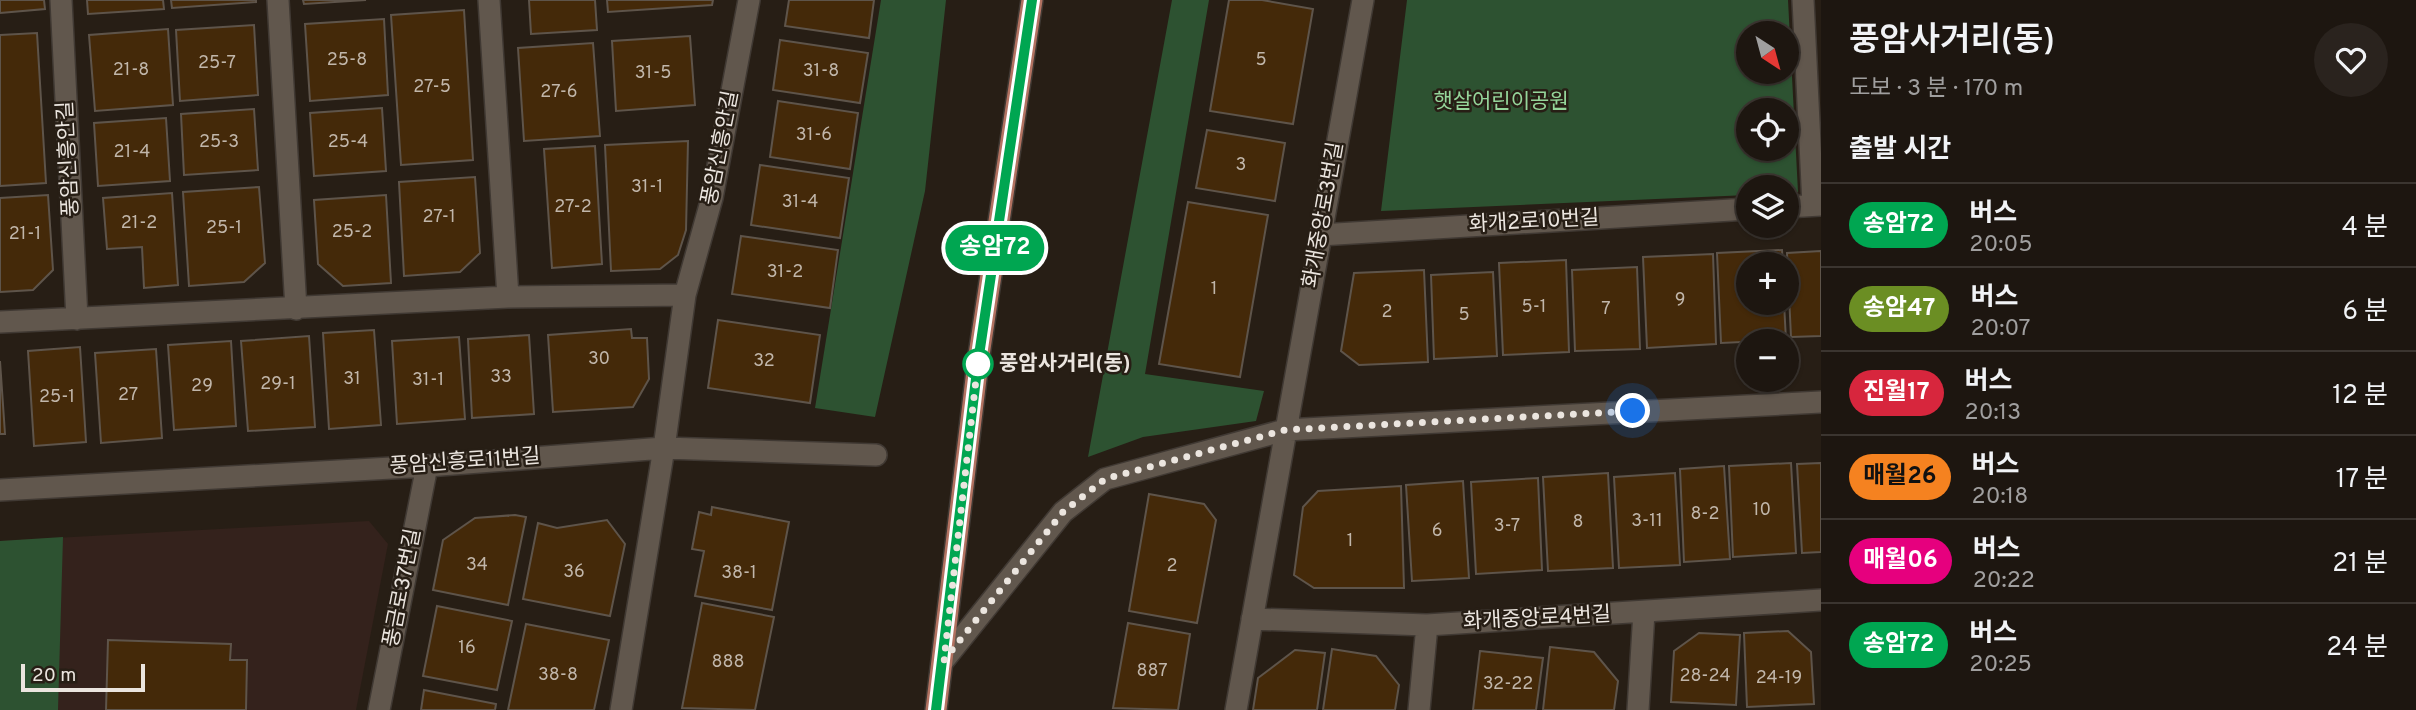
<!DOCTYPE html>
<html lang="ko">
<head>
<meta charset="utf-8">
<style>
	body { margin:0; font-family:Overpass,"Noto Sans KR",sans-serif; background:#2a231e; color:#f1f3f6; height:100vh; display:flex; flex-direction:column; font-size:26px; white-space:nowrap }
	* { box-sizing:border-box; margin:0 }
	p { font-size:23px; color:#a09f9f }
	.icon { flex:none; width:38px; height:38px; fill:none; stroke:currentColor; stroke-width:2; stroke-linecap:round; stroke-linejoin:round }
	.map { position:relative; flex:1; overflow:hidden }
	.details { display:flex; flex-direction:column; background:#1d1610; width:595px }
	.details>* { flex:none }
	.badge { padding:0 14px; border-radius:23px; font-size:24px; line-height:46px }
	.needle { width:46px; rotate:144deg }
	.tools { position:absolute; left:1736px; top:21px; display:grid; gap:14px }
	.tools a { display:grid; place-items:center; width:63px; height:63px; border-radius:50%; background:#1d1610; box-shadow:0 2px 5px #0004,0 0 0 2px #3b3530; font-size:35px }
	.scale { position:absolute; left:21px; bottom:18px; width:124px; box-sizing:border-box; padding-left:7px; border:4px solid #ebe5df; border-top:0; font-size:19px; line-height:24px; white-space:nowrap; color:#ebe5df; -webkit-text-stroke:5px #271e15; paint-order:stroke }
	.you { position:absolute; width:35px; height:35px; margin:-18px; border:5px solid #fff; border-radius:50%; background:#1a73e8; box-shadow:0 0 0 10px #1a73e833 }
	.map>.badge { position:absolute; translate:-50% -50%; box-shadow:0 0 0 4px #fff }
	h2 { padding:0 28px; font-size:26px; line-height:63px }
	.round { display:grid; place-items:center; flex:none; width:74px; height:74px; border-radius:37px; background:#2a231e }
	.head { display:flex; align-items:center; justify-content:space-between; height:119px; padding:0 28px }
	h1 { font-size:33px; font-weight:600; line-height:52px }
	ul { padding:0; list-style:none }
	li { display:flex; align-items:center; gap:21px; height:84px; padding:0 28px; border-top:2px solid #3b3530 }
	li div { flex:1 }
	li b { display:block; font-size:26px }
	li em { font-style:normal }
	li .badge { min-width:77px; font-weight:700; text-align:center }
	main { display:flex; flex:1; min-height:0 }
	.map>svg:first-child { display:block }
</style>
</head>
<body>
<main>
<div class="map">
<svg width="1821" height="710" viewBox="0 0 1821 710">
	<rect width="100%" height="100%" fill="#271e15"/>
	<!-- education -->
	<path fill="#34221c" d="M 369,521 L 388,544 L 356,710 L 0,710 L 0,541 Z"/>
	<!-- green -->
	<path fill="#2d5231" fill-rule="evenodd" d="M 881,0 L 946,0 L 925,191 L 875,417 L 815,408 Z
		M 1172,0 L 1209,0 L 1145,374 L 1264,391 L 1256,421 L 1143,437 L 1088,457 Z
		M 1407,0 L 1788,0 L 1798,192 L 1787,193 L 1787,187 L 1748,187 L 1748,195 L 1381,211 ZM 1748,33 L 1787,33 L 1787,72 L 1748,72 ZM 1748,110 L 1787,110 L 1787,149 L 1748,149 Z
		M 63,537 L 58,710 L 0,710 L 0,541 Z"/>
	<!-- building -->
	<path fill="#442909" stroke="#5e544a" stroke-width="2" d="M 0,0 L 44,0 L 45,9 L 0,13 Z
		M 87,0 L 163,0 L 164,9 L 88,14 Z
		M 171,0 L 256,0 L 256,2 L 172,8 Z
		M 303,0 L 366,0 L 304,4 Z
		M 529,0 L 595,0 L 597,30 L 531,34 Z
		M 607,0 L 713,0 L 712,5 L 608,12 Z
		M 789,0 L 874,0 L 869,38 L 785,26 Z
		M 1229,0 L 1262,0 L 1313,9 L 1293,124 L 1210,111 Z
		M 464,10 L 473,160 L 401,165 L 391,15 Z
		M 384,19 L 388,95 L 310,101 L 305,24 Z
		M 254,25 L 258,95 L 180,101 L 176,30 Z
		M 168,29 L 173,105 L 95,111 L 89,35 Z
		M 37,33 L 46,183 L 0,186 L 0,35 Z
		M 690,36 L 695,105 L 616,111 L 612,41 Z
		M 780,40 L 868,53 L 860,103 L 773,90 Z
		M 593,43 L 600,136 L 524,141 L 518,48 Z
		M 778,101 L 858,113 L 850,169 L 770,157 Z
		M 382,108 L 386,171 L 314,176 L 310,113 Z
		M 254,109 L 258,170 L 184,175 L 181,114 Z
		M 166,118 L 170,181 L 98,186 L 94,123 Z
		M 1207,130 L 1285,143 L 1275,201 L 1196,188 Z
		M 688,141 L 686,230 L 678,255 L 660,269 L 611,271 L 605,145 Z
		M 595,146 L 602,264 L 552,268 L 544,149 Z
		M 760,165 L 849,178 L 840,238 L 751,225 Z
		M 475,177 L 480,253 L 460,272 L 404,276 L 399,182 Z
		M 259,187 L 265,263 L 244,282 L 189,286 L 183,192 Z
		M 172,193 L 178,285 L 144,288 L 142,247 L 107,249 L 103,198 Z
		M 48,195 L 53,270 L 33,290 L 0,292 L 0,198 Z
		M 386,195 L 391,283 L 343,286 L 318,264 L 314,200 Z
		M 1188,202 L 1268,215 L 1240,377 L 1159,364 Z
		M 741,236 L 838,250 L 830,308 L 732,294 Z
		M 1782,250 L 1783,264 L 1748,264 L 1748,303 L 1784,303 L 1786,340 L 1721,343 L 1717,253 Z
		M 1821,251 L 1821,336 L 1791,337 L 1787,253 Z
		M 1713,254 L 1716,344 L 1647,348 L 1643,257 Z
		M 1566,260 L 1569,352 L 1503,355 L 1499,263 Z
		M 1637,267 L 1640,349 L 1575,351 L 1572,270 Z
		M 1424,270 L 1428,362 L 1359,365 L 1341,351 L 1354,273 Z
		M 1493,272 L 1497,356 L 1434,359 L 1431,275 Z
		M 718,320 L 820,335 L 810,403 L 708,388 Z
		M 631,329 L 632,338 L 647,338 L 649,379 L 633,407 L 553,412 L 548,335 Z
		M 374,330 L 381,425 L 329,429 L 323,333 Z
		M 529,335 L 534,414 L 472,418 L 468,339 Z
		M 309,336 L 315,427 L 248,431 L 241,341 Z
		M 459,337 L 465,419 L 397,424 L 392,341 Z
		M 231,341 L 236,426 L 174,430 L 168,345 Z
		M 80,347 L 86,442 L 34,446 L 28,351 Z
		M 156,349 L 162,438 L 101,443 L 95,353 Z
		M 0,361 L 5,434 L 0,434 Z
		M 1791,463 L 1796,553 L 1733,557 L 1729,466 Z
		M 1821,463 L 1821,552 L 1802,553 L 1797,464 Z
		M 1724,466 L 1730,559 L 1684,562 L 1680,469 Z
		M 1608,473 L 1613,568 L 1548,571 L 1543,477 Z
		M 1675,473 L 1680,565 L 1619,568 L 1614,477 Z
		M 1538,478 L 1542,570 L 1476,574 L 1471,482 Z
		M 1463,481 L 1469,578 L 1412,581 L 1406,485 Z
		M 1401,486 L 1404,588 L 1314,588 L 1294,575 L 1303,507 L 1318,491 Z
		M 1149,494 L 1204,504 L 1216,520 L 1197,623 L 1129,611 Z
		M 712,507 L 789,522 L 772,610 L 695,596 L 704,551 L 692,549 L 699,512 L 711,515 Z
		M 515,515 L 526,517 L 508,605 L 433,590 L 443,540 L 475,518 Z
		M 607,520 L 625,544 L 610,616 L 523,599 L 538,523 L 557,528 Z
		M 702,603 L 774,617 L 755,710 L 682,708 Z
		M 437,606 L 512,621 L 497,690 L 423,676 Z
		M 1128,623 L 1190,634 L 1178,710 L 1113,708 Z
		M 526,624 L 609,640 L 594,710 L 508,710 Z
		M 1788,631 L 1811,652 L 1814,704 L 1747,707 L 1744,633 Z
		M 1699,633 L 1740,635 L 1736,705 L 1671,702 L 1674,651 Z
		M 108,640 L 231,644 L 230,660 L 247,660 L 246,710 L 106,710 Z
		M 1550,647 L 1594,652 L 1618,681 L 1614,710 L 1543,710 Z
		M 1332,649 L 1376,656 L 1399,685 L 1395,710 L 1323,710 Z
		M 1295,650 L 1325,653 L 1317,710 L 1253,710 L 1258,678 Z
		M 1480,651 L 1543,658 L 1536,710 L 1473,710 Z
		M 424,690 L 496,704 L 495,710 L 421,710 Z"/>
	<g fill="none" stroke-linecap="round" stroke-linejoin="round">
		<defs>
			<path id="minor" d="M 61,0 L 77,319
				M 278,0 L 296,309
				M 489,0 L 508,297
				M 1803,0 L 1813,205
				M 1787,207 L 1821,205
				M 1320,235 L 1748,209
				M 0,322 L 508,297 L 685,295
				M 0,490 L 427,466 L 664,448 L 876,455
				M 1252,619 L 1427,625 L 1821,600
				M 944,660 L 1063,512 L 1105,479 L 1285,430 L 1821,402
				M 379,710 L 427,466
				M 621,710 L 664,448 L 685,295 L 712,198 L 749,0
				M 1236,710 L 1363,0
				M 1419,710 L 1427,625
				M 1638,710 L 1644,612"/>
			<path id="major" d="M 936,710 L 978,362 L 1032,0"/>
		</defs>
		<!-- minor casing -->
		<use href="#minor" stroke="#403933" stroke-width="24"/>
		<!-- major casing -->
		<use href="#major" stroke="#403933" stroke-width="24"/>
		<!-- minor -->
		<use href="#minor" stroke="#61574d" stroke-width="21"/>
		<!-- major -->
		<use href="#major" stroke="#b27261" stroke-width="21"/>
	</g>
	<g fill="none" stroke-linecap="round" stroke-linejoin="round">
		<defs>
			<path id="line" d="M 936,710 L 978,362 L 1032,0"/>
		</defs>
		<!-- line casing -->
		<use href="#line" stroke="#fff" stroke-width="16"/>
		<!-- line -->
		<use href="#line" stroke="#00a651" stroke-width="10"/>
		<!-- walk -->
		<path stroke="#ebe5df" stroke-width="7" stroke-dasharray="0 12.6" d="M 978,364 L 978,362 L 944,660 L 1063,512 L 1105,479 L 1285,430 L 1633,411"/>
	</g>
	<!-- markers -->
	<circle fill="#fff" stroke="#00a651" stroke-width="3.5" cx="978" cy="364" r="14"/>
	<g text-anchor="middle" dominant-baseline="central" stroke-width="5" stroke-linejoin="round" paint-order="stroke">
		<!-- number labels -->
		<g font-size="18" fill="#c1b6aa">
			<text x="347" y="60">25-8</text>
			<text x="1261" y="60">5</text>
			<text x="217" y="63">25-7</text>
			<text x="131" y="70">21-8</text>
			<text x="821" y="71">31-8</text>
			<text x="653" y="73">31-5</text>
			<text x="432" y="87">27-5</text>
			<text x="559" y="92">27-6</text>
			<text x="814" y="135">31-6</text>
			<text x="219" y="142">25-3</text>
			<text x="348" y="142">25-4</text>
			<text x="132" y="152">21-4</text>
			<text x="1241" y="165">3</text>
			<text x="647" y="187">31-1</text>
			<text x="800" y="202">31-4</text>
			<text x="573" y="207">27-2</text>
			<text x="439" y="217">27-1</text>
			<text x="139" y="223">21-2</text>
			<text x="224" y="228">25-1</text>
			<text x="352" y="232">25-2</text>
			<text x="25" y="234">21-1</text>
			<text x="785" y="272">31-2</text>
			<text x="1214" y="289">1</text>
			<text x="1680" y="300">9</text>
			<text x="1534" y="307">5-1</text>
			<text x="1606" y="309">7</text>
			<text x="1387" y="312">2</text>
			<text x="1464" y="315">5</text>
			<text x="599" y="359">30</text>
			<text x="764" y="361">32</text>
			<text x="501" y="377">33</text>
			<text x="352" y="379">31</text>
			<text x="428" y="380">31-1</text>
			<text x="278" y="384">29-1</text>
			<text x="202" y="386">29</text>
			<text x="128" y="395">27</text>
			<text x="57" y="397">25-1</text>
			<text x="1762" y="510">10</text>
			<text x="1705" y="514">8-2</text>
			<text x="1647" y="521">3-11</text>
			<text x="1578" y="522">8</text>
			<text x="1507" y="526">3-7</text>
			<text x="1437" y="531">6</text>
			<text x="1350" y="541">1</text>
			<text x="477" y="565">34</text>
			<text x="1172" y="566">2</text>
			<text x="574" y="572">36</text>
			<text x="739" y="573">38-1</text>
			<text x="467" y="648">16</text>
			<text x="728" y="662">888</text>
			<text x="1152" y="671">887</text>
			<text x="558" y="675">38-8</text>
			<text x="1705" y="676">28-24</text>
			<text x="1779" y="678">24-19</text>
			<text x="1508" y="684">32-22</text>
		</g>
		<!-- park labels -->
		<g font-size="21" fill="#95d59a" stroke="#271e15">
			<text x="1501" y="102">햇살어린이공원</text>
		</g>
		<!-- street labels -->
		<g font-size="21" fill="#ebe5df" stroke="#271e15">
			<text transform="translate(721 148) rotate(-79)">풍암신흥안길</text>
			<text transform="translate(69 159) rotate(-93)">풍암신흥안길</text>
			<text transform="translate(1324 215) rotate(-80)">화개중앙로3번길</text>
			<text transform="translate(1534 222) rotate(-3)">화개2로10번길</text>
			<text transform="translate(465 462) rotate(-4)">풍암신흥로11번길</text>
			<text transform="translate(403 588) rotate(-79)">풍금로37번길</text>
			<text transform="translate(1537 619) rotate(-3)">화개중앙로4번길</text>
		</g>
		<!-- stop labels -->
		<g font-size="21" font-weight="bold" fill="#ebe5df" stroke="#271e15" text-anchor="start">
			<text x="999" y="364">풍암사거리(동)</text>
		</g>
	</g>
</svg>
<div class="tools">
<a><svg class="needle" viewBox="-14 -14 28 28"><path d="M0-13l5 13h-10z" fill="#e53935"/><path d="M0 13l5-13h-10z" fill="#a09f9f"/></svg></a>
<a><svg class="icon" aria-label="locate" viewBox="0 0 24 24"><circle cx="12" cy="12" r="6"/><path d="M12 2v4M12 18v4M2 12h4M18 12h4"/></svg></a>
<a><svg class="icon" aria-label="layers" viewBox="0 0 24 24"><path d="M12 4l9 5-9 5-9-5zM3 14l9 5 9-5"/></svg></a>
<a>+</a>
<a>−</a>
</div>
<div class="scale">20 m</div>
<div class="you" style="left:1633px;top:411px"></div>
<b class="badge" style="left:995px;top:248px;background:#00a651;color:#fff">송암72</b>
</div>
<section class="details">
<div class="head"><div><h1>풍암사거리(동)</h1><p>도보 · 3 분 · 170 m</p></div><a class="round"><svg class="icon" aria-label="heart" viewBox="0 0 24 24"><path d="M12 20l-8-8c-3-5 5-10 8-4 3-6 11-1 8 4z"/></svg></a></div>
<h2>출발 시간</h2>
<ul>
<li><span class="badge" style="background:#00a651;color:#fff">송암72</span><div><b>버스</b><p>20:05</p></div><em>4 분</em></li>
<li><span class="badge" style="background:#6b8e23;color:#fff">송암47</span><div><b>버스</b><p>20:07</p></div><em>6 분</em></li>
<li><span class="badge" style="background:#d7263d;color:#fff">진월17</span><div><b>버스</b><p>20:13</p></div><em>12 분</em></li>
<li><span class="badge" style="background:#f58220;color:#111">매월26</span><div><b>버스</b><p>20:18</p></div><em>17 분</em></li>
<li><span class="badge" style="background:#e6007e;color:#fff">매월06</span><div><b>버스</b><p>20:22</p></div><em>21 분</em></li>
<li><span class="badge" style="background:#00a651;color:#fff">송암72</span><div><b>버스</b><p>20:25</p></div><em>24 분</em></li>
</ul>
</section>
</main>
</body>
</html>
